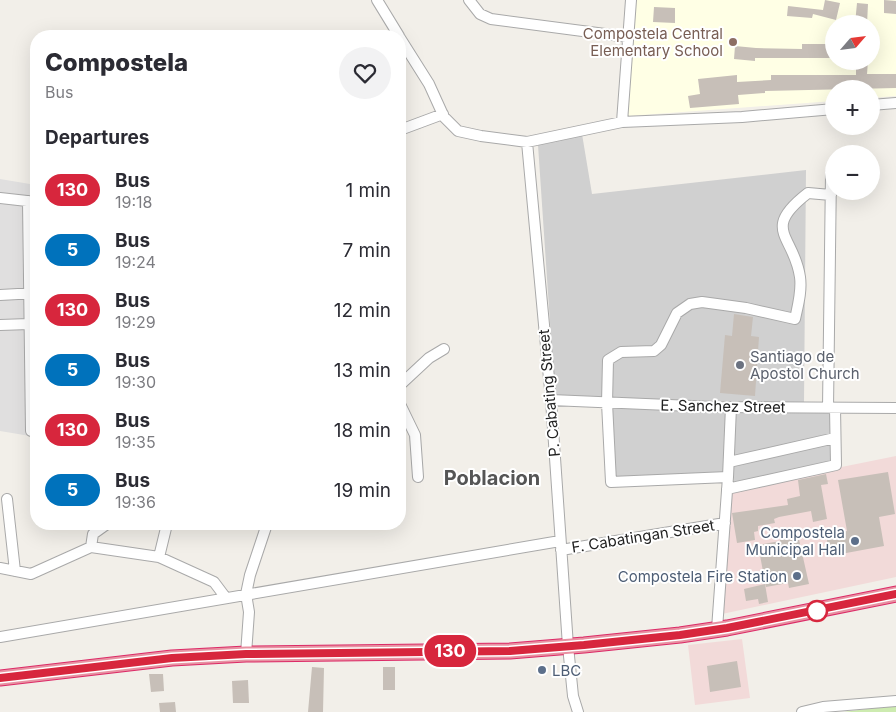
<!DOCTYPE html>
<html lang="en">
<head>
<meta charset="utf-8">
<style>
	body { margin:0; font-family:Inter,sans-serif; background:#f2f2f3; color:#2b2b33; height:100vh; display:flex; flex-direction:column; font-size:19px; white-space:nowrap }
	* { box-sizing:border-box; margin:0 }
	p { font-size:16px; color:#7c7c81 }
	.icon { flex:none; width:28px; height:28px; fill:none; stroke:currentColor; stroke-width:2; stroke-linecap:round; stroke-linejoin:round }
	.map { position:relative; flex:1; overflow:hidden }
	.details { position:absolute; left:30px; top:30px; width:376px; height:500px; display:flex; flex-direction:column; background:#fff; border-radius:20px; box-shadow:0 5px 20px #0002 }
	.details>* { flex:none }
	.badge { padding:0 10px; border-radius:16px; font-size:18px; line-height:32px }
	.needle { width:32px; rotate:62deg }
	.tools { position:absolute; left:825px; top:15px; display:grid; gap:10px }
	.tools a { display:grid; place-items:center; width:55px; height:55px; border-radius:50%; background:#fff; box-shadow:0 5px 20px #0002; font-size:25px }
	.map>.badge { position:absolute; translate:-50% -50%; box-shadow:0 0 0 2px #fff }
	h2 { padding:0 15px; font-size:19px; line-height:45px }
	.round { display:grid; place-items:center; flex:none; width:52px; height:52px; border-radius:26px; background:#f2f2f3 }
	.overview { display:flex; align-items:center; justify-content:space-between; height:85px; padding:0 15px }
	h1 { font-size:24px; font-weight:800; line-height:38px }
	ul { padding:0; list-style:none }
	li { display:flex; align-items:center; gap:15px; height:60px; padding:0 15px }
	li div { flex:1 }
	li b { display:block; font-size:19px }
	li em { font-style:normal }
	li .badge { min-width:55px; font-weight:700; text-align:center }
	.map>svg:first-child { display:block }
</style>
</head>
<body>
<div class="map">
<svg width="896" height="712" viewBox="0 0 896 712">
	<rect width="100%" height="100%" fill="#f2efe9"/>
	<!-- residential -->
	<path fill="#e0dfdf" d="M 0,179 L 36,185 L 36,437 L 0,431 Z"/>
	<!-- commercial -->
	<path fill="#f2dad9" d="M 896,456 L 896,577 L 722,614 L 729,492 L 797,476 Z
		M 742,639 L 750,698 L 695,705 L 688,645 Z"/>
	<!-- education -->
	<path fill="#ffffe5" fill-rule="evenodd" d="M 634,0 L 896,0 L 896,96 L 871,98 L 871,89 L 834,89 L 834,101 L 628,116 ZM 834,24 L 871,24 L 871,61 L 834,61 Z"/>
	<!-- religious -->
	<path fill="#d0d0d0" d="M 582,134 L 592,194 L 806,170 L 804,403 L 555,397 L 538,145 Z
		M 612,408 L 832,410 L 835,463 L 734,484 L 734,477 L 722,475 L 616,479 Z"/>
	<!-- grass -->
	<path fill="#cdebb0" d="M 896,705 L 896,712 L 844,712 Z"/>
	<!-- building -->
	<path fill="#c7bfb8" d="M 825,0 L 840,3 L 836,20 L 813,14 L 812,18 L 787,16 L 788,6 L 823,10 Z
		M 884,0 L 896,1 L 896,14 L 884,13 Z
		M 857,3 L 868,4 L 867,24 L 855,24 Z
		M 654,7 L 675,8 L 675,23 L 653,22 Z
		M 802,44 L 834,44 L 834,58 L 755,58 L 755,61 L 734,59 L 735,46 L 756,48 L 802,49 Z
		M 856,61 L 868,61 L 867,74 L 896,74 L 896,88 L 765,91 L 765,93 L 738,95 L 739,104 L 690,108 L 688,96 L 700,94 L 698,79 L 737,75 L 737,82 L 771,80 L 771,75 L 856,75 Z
		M 734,314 L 753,317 L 751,336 L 759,337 L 755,396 L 720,393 L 725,335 L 732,336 Z
		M 888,472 L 895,514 L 879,517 L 884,546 L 830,556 L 826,535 L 847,531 L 838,480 Z
		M 826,474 L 828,484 L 821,485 L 827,519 L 813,522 L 811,511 L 779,517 L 774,519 L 775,523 L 758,526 L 758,531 L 754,532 L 755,540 L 737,543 L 732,513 L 788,505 L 787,499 L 800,496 L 798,480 Z
		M 798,535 L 809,584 L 789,588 L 788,583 L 766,587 L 758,545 L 780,541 L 780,539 Z
		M 765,584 L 768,602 L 759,604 L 758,599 L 746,601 L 744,589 Z
		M 737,661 L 741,687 L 710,692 L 707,666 Z
		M 312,667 L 324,668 L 323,712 L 308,712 Z
		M 383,667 L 395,667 L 395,690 L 383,690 Z
		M 149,674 L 163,674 L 164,691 L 151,692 Z
		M 248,680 L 249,703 L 233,703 L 232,681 Z
		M 175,702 L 176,712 L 160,712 L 159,703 Z"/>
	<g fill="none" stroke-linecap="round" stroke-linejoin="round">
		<defs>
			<path id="minor" d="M 377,0 L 399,36
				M 469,0 L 480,14 L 491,19 L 628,37
				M 400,38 L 429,84 L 444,117 L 458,131 L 481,136 L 527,142 L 622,122 L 742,117 L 834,109
				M 871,105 L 896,103
				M 622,122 L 631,0
				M 400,130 L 443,114
				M 527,142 L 551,400 L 568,646 L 573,696 L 578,712
				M 0,198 L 36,202
				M 28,201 L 31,431
				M 0,295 L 36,293
				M 0,325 L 29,324
				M 400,385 L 429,358 L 444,349
				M 551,400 L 716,407 L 896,408
				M 400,404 L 415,435 L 418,477
				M 828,408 L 831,173
				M 729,462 L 835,438
				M 728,477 L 611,482 L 607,403 L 608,360 L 621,352 L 654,351 L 661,345 L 677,313 L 690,304 L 702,302 L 746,308 L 795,319 C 798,305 802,291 800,277 C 794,235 760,230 808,193 L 831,195
				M 727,489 L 836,465 L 835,408
				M 7,499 L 15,571
				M 91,547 L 93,534 L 107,524
				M 561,550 L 725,523
				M 159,557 L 167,524
				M 0,568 L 31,574 L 91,547 L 159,557 L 214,582 L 226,598
				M 717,629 L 728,477 L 731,407
				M 0,637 L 560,541
				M 246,654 L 249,612 L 246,594 L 250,575 L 267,524
				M 802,712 L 823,707 L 896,701"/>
			<path id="highway" d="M 0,678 L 172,658 L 246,654 L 510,651 L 584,645 L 680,635 L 727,628 L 896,594"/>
		</defs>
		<!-- minor casing -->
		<use href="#minor" stroke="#a9a9a9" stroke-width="12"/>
		<!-- highway casing -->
		<use href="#highway" stroke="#dc2a67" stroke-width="17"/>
		<!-- minor -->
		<use href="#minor" stroke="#fff" stroke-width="10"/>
		<!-- highway -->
		<use href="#highway" stroke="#e892a2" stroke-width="15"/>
	</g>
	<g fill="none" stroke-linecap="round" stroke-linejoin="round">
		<defs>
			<path id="line" d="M 0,678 L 172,658 L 246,654 L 510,651 L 584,645 L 680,635 L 727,628 L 896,594"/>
		</defs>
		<!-- line casing -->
		<use href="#line" stroke="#fff" stroke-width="11"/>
		<!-- line -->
		<use href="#line" stroke="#d7263d" stroke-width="8"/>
	</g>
	<!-- markers -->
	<circle fill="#8d6e63" stroke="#fff" stroke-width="2" cx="733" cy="42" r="5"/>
	<circle fill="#6b7280" stroke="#fff" stroke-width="2" cx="740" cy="365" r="5"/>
	<g fill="#5c6f8a" stroke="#fff" stroke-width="2">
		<circle cx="855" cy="541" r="5"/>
		<circle cx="797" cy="576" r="5"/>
		<circle cx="542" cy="670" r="5"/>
	</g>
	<circle fill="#fff" stroke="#d7263d" stroke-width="2.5" cx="817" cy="611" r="10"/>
	<g text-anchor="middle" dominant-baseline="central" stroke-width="4" stroke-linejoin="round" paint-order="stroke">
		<!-- education labels -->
		<g font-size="15" fill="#785e54" stroke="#fff" text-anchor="end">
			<text x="723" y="33">Compostela Central<tspan x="723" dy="17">Elementary School</tspan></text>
		</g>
		<!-- worship labels -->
		<g font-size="15" fill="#5b616d" stroke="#fff" text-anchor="start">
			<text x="750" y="356">Santiago de<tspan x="750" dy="17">Apostol Church</tspan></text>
		</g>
		<!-- street labels -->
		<g font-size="15" fill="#222" stroke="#fff">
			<text transform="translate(549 393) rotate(-95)">P. Cabating Street</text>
			<text transform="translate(723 406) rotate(1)">E. Sanchez Street</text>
			<text transform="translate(643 536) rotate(-9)">F. Cabatingan Street</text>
		</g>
		<!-- service labels -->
		<g font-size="15" fill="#4e5e75" stroke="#fff" text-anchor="end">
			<text x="845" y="532">Compostela<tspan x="845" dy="17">Municipal Hall</tspan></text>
			<text x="787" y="576">Compostela Fire Station</text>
			<text x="552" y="670" text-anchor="start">LBC</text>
		</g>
		<!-- district labels -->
		<g font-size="20" font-weight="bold" fill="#555" stroke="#fff">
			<text x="492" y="478">Poblacion</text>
		</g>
	</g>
</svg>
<div class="tools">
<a><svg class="needle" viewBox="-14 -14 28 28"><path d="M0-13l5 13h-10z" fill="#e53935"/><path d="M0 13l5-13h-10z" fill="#7c7c81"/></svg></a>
<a>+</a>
<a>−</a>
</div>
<b class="badge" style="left:450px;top:651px;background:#d7263d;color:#fff">130</b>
<section class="details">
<div class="overview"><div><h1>Compostela</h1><p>Bus</p></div><a class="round"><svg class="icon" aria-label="heart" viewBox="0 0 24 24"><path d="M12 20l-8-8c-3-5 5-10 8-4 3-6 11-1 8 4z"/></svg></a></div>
<h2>Departures</h2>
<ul>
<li><span class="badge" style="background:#d7263d;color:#fff">130</span><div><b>Bus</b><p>19:18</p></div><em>1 min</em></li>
<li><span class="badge" style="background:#0072bc;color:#fff">5</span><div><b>Bus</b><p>19:24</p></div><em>7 min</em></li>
<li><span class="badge" style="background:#d7263d;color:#fff">130</span><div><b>Bus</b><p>19:29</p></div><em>12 min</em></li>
<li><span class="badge" style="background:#0072bc;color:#fff">5</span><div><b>Bus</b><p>19:30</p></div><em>13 min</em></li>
<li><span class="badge" style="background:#d7263d;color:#fff">130</span><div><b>Bus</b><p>19:35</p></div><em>18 min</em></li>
<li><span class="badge" style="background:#0072bc;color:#fff">5</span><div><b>Bus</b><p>19:36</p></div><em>19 min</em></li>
</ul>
</section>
</div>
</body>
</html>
